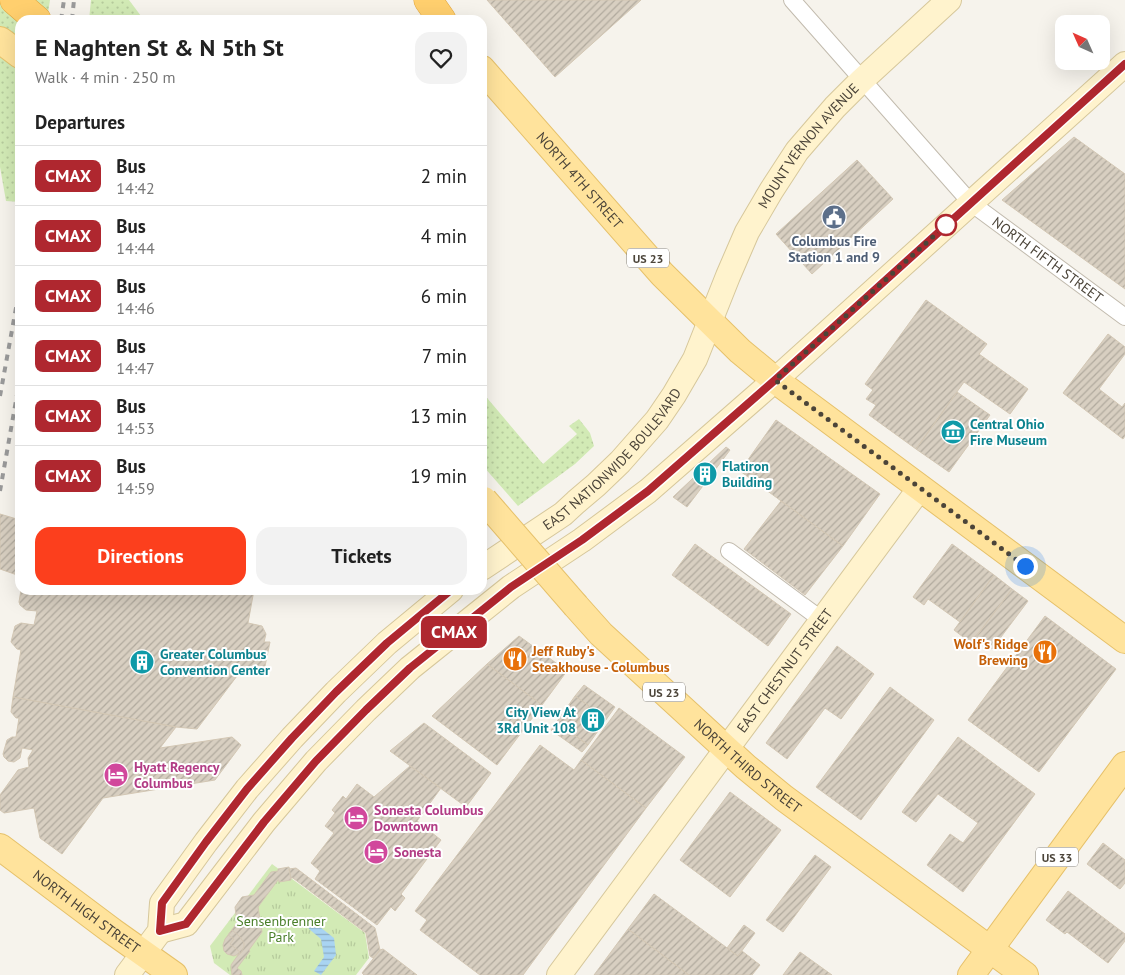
<!DOCTYPE html>
<html lang="en">
<head>
<meta charset="utf-8">
<style>
	body { margin:0; font-family:"PT Sans",sans-serif; background:#f2f2f2; color:#222; height:100vh; display:flex; flex-direction:column; font-size:19px; white-space:nowrap }
	* { box-sizing:border-box; margin:0 }
	p { font-size:16px; color:#767676 }
	.icon { flex:none; width:28px; height:28px; fill:none; stroke:currentColor; stroke-width:2; stroke-linecap:round; stroke-linejoin:round }
	.map { position:relative; flex:1; overflow:hidden }
	.drawer { position:absolute; left:15px; top:15px; width:472px; height:580px; display:flex; flex-direction:column; background:#fff; border-radius:15px; box-shadow:0 5px 20px #0002 }
	.drawer>* { flex:none }
	.badge { padding:0 10px; border-radius:8px; font-size:18px; line-height:32px }
	.needle { width:32px; rotate:315deg }
	.controls { position:absolute; left:1055px; top:15px; display:grid; gap:10px }
	.controls a { display:grid; place-items:center; width:55px; height:55px; border-radius:10px; background:#fff; box-shadow:0 5px 20px #0002; font-size:25px }
	.you { position:absolute; width:25px; height:25px; margin:-12px; border:4px solid #fff; border-radius:50%; background:#1a73e8; box-shadow:0 0 0 8px #1a73e833 }
	.map>.badge { position:absolute; translate:-50% -50%; box-shadow:0 0 0 2px #fff }
	h2 { padding:0 20px; font-size:19px; line-height:45px }
	.round { display:grid; place-items:center; flex:none; width:52px; height:52px; border-radius:15px; background:#f2f2f2 }
	.overview { display:flex; align-items:center; justify-content:space-between; height:85px; padding:0 20px }
	h1 { font-size:24px; font-weight:700; line-height:38px }
	.button { display:flex; gap:10px; margin-top:auto; padding:10px 20px }
	.button a { flex:1; height:58px; border-radius:15px; background:#fc3f1d; color:#fff; font-size:20px; font-weight:700; line-height:58px; text-align:center }
	.button a+a { background:#f2f2f2; color:#222 }
	ul { padding:0; list-style:none }
	li { display:flex; align-items:center; gap:15px; height:60px; padding:0 20px; border-top:1px solid #e0e0e0 }
	li div { flex:1 }
	li b { display:block; font-size:19px }
	li em { font-style:normal }
	li .badge { min-width:55px; font-weight:700; text-align:center }
	.map>svg:first-child { display:block }
</style>
</head>
<body>
<div class="map">
<svg width="1125" height="975" viewBox="0 0 1125 975">
	<defs>
		<pattern id="grass-dots" width="8" height="8" patternUnits="userSpaceOnUse" patternTransform="scale(1.25)"><rect width="8" height="8" fill="#d2eab5"/><path d="M2 2h.1M6 6h.1" fill="none" stroke="#b6ca9c" stroke-width="1.8" stroke-linecap="round"/></pattern>
		<pattern id="park-tufts" width="24" height="20" patternUnits="userSpaceOnUse" patternTransform="scale(1.25)"><rect width="24" height="20" fill="#d2eab5"/><path d="M3 7l-1-3M5 7V3M7 7l1-3M15 17l-1-3M17 17v-4M19 17l1-3" fill="none" stroke="#b6ca9c"/></pattern>
		<pattern id="water-rules" width="6" height="5" patternUnits="userSpaceOnUse" patternTransform="scale(1.25)"><rect width="6" height="5" fill="#a9d4f2"/><path d="M0 2.5h6" fill="none" stroke="#8caec5"/></pattern>
		<pattern id="building-hatch" width="6" height="6" patternUnits="userSpaceOnUse" patternTransform="scale(1.25)"><rect width="6" height="6" fill="#d8cfc1"/><path d="M-1 1l2-2M0 6l6-6M5 7l2-2" fill="none" stroke="#b1aa9e"/></pattern>
	</defs>
	<rect width="100%" height="100%" fill="#f6f3ec"/>
	<!-- grass -->
	<path fill="url(#grass-dots)" d="M 0,0 L 50,0 L 47,20 L 20,20 L 20,202 L 6,201 L 0,167 Z
		M 91,0 L 129,0 L 144,20 L 89,20 Z
		M 482,392 L 543,464 L 577,434 L 569,426 L 579,419 L 590,433 L 594,446 L 575,464 L 518,506 L 483,466 Z"/>
	<!-- park -->
	<path fill="url(#park-tufts)" d="M 272,864 L 365,933 L 369,958 L 356,975 L 230,975 L 214,963 L 210,946 Z"/>
	<!-- water -->
	<path fill="url(#water-rules)" d="M 311,920 L 334,938 L 336,955 L 321,975 L 314,971 L 324,957 L 321,939 L 309,929 L 307,921 Z"/>
	<!-- building -->
	<path fill="url(#building-hatch)" stroke="#d3c7b4" d="M 487,0 L 641,0 L 555,77 Z
		M 1074,137 L 1125,174 L 1125,289 L 1002,200 Z
		M 857,160 L 893,199 L 812,274 L 776,234 Z
		M 926,300 L 987,344 L 979,354 L 1028,389 L 1010,414 L 964,382 L 916,449 L 869,415 L 876,405 L 866,399 L 873,390 L 865,384 Z
		M 1108,334 L 1125,347 L 1125,354 L 1099,389 L 1122,407 L 1125,403 L 1125,436 L 1123,439 L 1063,393 Z
		M 957,392 L 990,415 L 949,472 L 916,449 Z
		M 776,420 L 880,494 L 843,546 L 740,471 Z
		M 726,447 L 730,450 L 687,507 L 673,497 Z
		M 781,501 L 843,546 L 805,595 L 744,549 Z
		M 0,514 L 20,520 L 20,576 L 0,569 Z
		M 695,544 L 791,614 L 768,646 L 672,575 Z
		M 952,544 L 994,575 L 960,622 L 928,599 L 924,605 L 913,597 Z
		M 994,575 L 1012,589 L 971,643 L 954,630 Z
		M 1012,589 L 1028,601 L 992,649 L 976,637 Z
		M 21,590 L 254,590 L 248,623 L 262,626 L 266,634 L 264,642 L 270,642 L 264,671 L 243,668 L 197,729 L 176,727 L 13,697 L 21,650 L 17,649 L 11,642 L 15,626 L 21,623 L 34,625 L 37,611 L 26,610 L 20,605 L 19,602 Z
		M 1045,616 L 1116,669 L 1039,772 L 968,720 Z
		M 519,636 L 567,671 L 542,705 L 487,664 Z
		M 837,646 L 874,674 L 841,719 L 825,708 L 787,759 L 766,743 Z
		M 487,664 L 542,705 L 497,765 L 432,716 Z
		M 584,685 L 615,707 L 588,745 L 570,732 L 589,706 L 575,696 Z
		M 890,687 L 934,720 L 861,820 L 816,787 Z
		M 575,696 L 589,706 L 570,732 L 588,745 L 582,752 L 551,730 Z
		M 13,697 L 176,727 L 160,748 L 232,737 L 241,745 L 215,780 L 103,798 L 62,854 L 40,838 L 34,808 L 4,813 L 0,810 L 0,795 L 18,770 L 29,767 L 28,758 L 33,750 L 22,748 L 20,758 L 14,762 L 8,761 L 4,757 L 3,754 L 7,740 L 12,737 L 16,737 L 19,718 L 16,718 L 11,712 Z
		M 619,708 L 685,757 L 646,808 L 581,760 Z
		M 424,723 L 491,773 L 466,807 L 390,751 Z
		M 958,737 L 1035,794 L 963,892 L 927,865 L 950,834 L 963,843 L 978,823 L 938,794 L 916,822 L 902,812 Z
		M 540,745 L 574,770 L 581,760 L 646,808 L 523,975 L 480,975 L 420,930 L 427,920 L 415,911 Z
		M 410,766 L 441,788 L 417,821 L 441,840 L 401,894 L 405,898 L 395,911 L 391,907 L 377,925 L 315,879 L 320,871 L 311,863 L 334,833 L 325,826 L 335,813 L 332,810 L 343,796 L 346,799 L 357,784 L 374,797 Z
		M 730,792 L 781,830 L 730,897 L 680,860 Z
		M 1103,843 L 1125,860 L 1125,883 L 1120,889 L 1087,864 Z
		M 815,855 L 831,867 L 783,932 L 766,920 Z
		M 289,867 L 291,880 L 279,882 L 279,880 L 278,880 L 258,907 L 262,932 L 249,950 L 250,951 L 237,968 L 241,971 L 242,975 L 232,975 L 231,965 L 240,952 L 230,944 L 234,939 L 228,935 L 237,923 L 235,907 L 242,897 L 254,895 L 271,872 L 278,871 L 278,869 Z
		M 296,868 L 375,928 L 380,950 L 373,958 L 370,956 L 366,933 L 293,878 L 291,878 L 289,869 Z
		M 1068,891 L 1125,934 L 1125,941 L 1108,963 L 1067,932 L 1065,934 L 1046,920 Z
		M 654,894 L 738,956 L 742,951 L 760,965 L 752,975 L 689,975 L 628,929 Z
		M 744,925 L 755,933 L 738,956 L 727,948 Z
		M 628,929 L 689,975 L 594,975 Z
		M 232,930 L 240,937 L 244,943 L 244,947 L 241,953 L 234,956 L 227,954 L 224,951 L 223,945 L 225,939 Z
		M 383,949 L 417,975 L 364,975 L 362,973 L 380,950 Z
		M 800,952 L 832,975 L 783,975 Z"/>
	<g fill="none" stroke-linecap="round" stroke-linejoin="round">
		<defs>
			<g id="street">
				<path id="s1" d="M 792,0 L 971,203 L 1125,317"/>
				<path d="M 729,551 L 822,620"/>
			</g>
			<g id="secondary">
				<path id="s2" d="M 482,568 L 563,514 L 576,502 L 596,485 L 620,462 L 657,420 L 674,395 L 695,359 L 728,276 L 747,232 L 771,191 L 797,151 L 835,107 L 862,80 L 949,0"/>
				<path d="M 160,931 L 186,924 L 264,822 L 316,761 L 366,710 L 410,668 L 511,587 L 582,540 L 648,491 L 775,380 L 1125,64"/>
				<path d="M 127,975 L 160,931 L 162,903 L 206,842 L 247,789 L 292,738 L 336,692 L 387,643 L 451,590"/>
				<path id="s3" d="M 559,975 L 920,488"/>
			</g>
			<g id="primary">
				<path d="M 0,40 L 20,55"/>
				<path id="s4" d="M 482,69 L 662,274 L 740,351 L 775,380 L 1125,640"/>
				<path id="s5" d="M 576,606 L 601,634 L 746,767 L 784,798 L 1025,975"/>
				<path id="s6" d="M 0,847 L 112,931 L 174,975"/>
				<path d="M 971,975 L 1125,765"/>
			</g>
			<path id="highway" d="M 14,0 L 37,20
				M 428,0 L 442,20"/>
		</defs>
		<!-- street casing -->
		<use href="#street" stroke="#c2bbae" stroke-width="18"/>
		<!-- secondary casing -->
		<use href="#secondary" stroke="#d6c79b" stroke-width="26"/>
		<!-- primary casing -->
		<use href="#primary" stroke="#e6c16a" stroke-width="28"/>
		<!-- highway casing -->
		<use href="#highway" stroke="#e0a43c" stroke-width="29"/>
		<!-- street -->
		<use href="#street" stroke="#fff" stroke-width="16"/>
		<!-- secondary -->
		<use href="#secondary" stroke="#fff3cd" stroke-width="24"/>
		<!-- primary -->
		<use href="#primary" stroke="#ffe39c" stroke-width="26"/>
		<!-- highway -->
		<use href="#highway" stroke="#ffcf6e" stroke-width="28"/>
		<!-- rail -->
		<path stroke="#9a9a9a" stroke-width="4" stroke-dasharray="6 6" stroke-linecap="butt" d="M 61,20 L 64,0
			M 72,20 L 74,0
			M 0,396 L 20,286
			M 0,491 L 20,378"/>
		<defs>
			<path id="primary-bridge" d="M 484,500 L 576,606"/>
		</defs>
		<!-- primary-bridge casing -->
		<use href="#primary-bridge" stroke="#e6c16a" stroke-width="28" stroke-linecap="butt"/>
		<!-- primary-bridge -->
		<use href="#primary-bridge" stroke="#ffe39c" stroke-width="26"/>
	</g>
	<g fill="none" stroke-linecap="round" stroke-linejoin="round">
		<defs>
			<path id="line" d="M 451,590 L 387,643 L 336,692 L 292,738 L 247,789 L 206,842 L 162,903 L 160,931 L 186,924 L 264,822 L 316,761 L 366,710 L 410,668 L 511,587 L 582,540 L 648,491 L 775,380 L 1125,64"/>
		</defs>
		<!-- line casing -->
		<use href="#line" stroke="#fff" stroke-width="11"/>
		<!-- line -->
		<use href="#line" stroke="#af272f" stroke-width="8"/>
		<!-- walk -->
		<path stroke="#4b4439" stroke-width="5" stroke-dasharray="0 9" d="M 946,225 L 775,380 L 1025,566"/>
	</g>
	<!-- icons -->
	<defs>
		<symbol id="civic-disc" viewBox="-11 -11 22 22"><circle r="9.5" fill="#5c6f8a" stroke="#fff"/><path d="M-.6-6.5H3V-4.5H.6V-3L4-1V1h2V6H-6V1h2V-1L-.6-3ZM-1.2 2.5V6h2.4V2.5Z" fill="#fff"/></symbol>
		<symbol id="museum-disc" viewBox="-11 -11 22 22"><circle r="9.5" fill="#0f9aa8" stroke="#fff"/><path d="M0-6L6-3V-2H-6V-3ZM-5-1h2V3h-2ZM-1-1h2V3h-2ZM3-1h2V3H3ZM-6 4H6V6H-6Z" fill="#fff"/></symbol>
		<symbol id="building-disc" viewBox="-11 -11 22 22"><circle r="9.5" fill="#0f9aa8" stroke="#fff"/><path d="M-4-6H4V6H1V3H-1V6H-4ZM-2.5-4.3h1.7v1.8h-1.7ZM.8-4.3h1.7v1.8H.8ZM-2.5-1h1.7V.8h-1.7ZM.8-1h1.7V.8H.8Z" fill="#fff"/></symbol>
		<symbol id="restaurant-disc" viewBox="-11 -11 22 22"><circle r="9.5" fill="#e8710a" stroke="#fff"/><path d="M-5-6h1v4h1v-4h1v4h1v-4h1v5L-1.5 .5V6h-2V.5L-5-1ZM5-6V6H3V1.5H1.5Q1.5-4 5-6Z" fill="#fff"/></symbol>
		<symbol id="hotel-disc" viewBox="-11 -11 22 22"><circle r="9.5" fill="#d1479c" stroke="#fff"/><path d="M-6-4.5h1.5V1H6V5H4.5V3h-9V5H-6ZM-4 0a1.8 1.8 0 1 1 3.6 0ZM.5 0V-2.5h3Q6-2.5 6 0Z" fill="#fff"/></symbol>
	</defs>
	<g fill-rule="evenodd">
		<use href="#civic-disc" x="820" y="203" width="28" height="28"/>
		<use href="#museum-disc" x="939" y="418" width="28" height="28"/>
		<use href="#building-disc" x="691" y="460" width="28" height="28"/>
		<use href="#restaurant-disc" x="1031" y="638" width="28" height="28"/>
		<use href="#restaurant-disc" x="501" y="645" width="28" height="28"/>
		<use href="#building-disc" x="128" y="648" width="28" height="28"/>
		<use href="#building-disc" x="579" y="706" width="28" height="28"/>
		<use href="#hotel-disc" x="102" y="761" width="28" height="28"/>
		<use href="#hotel-disc" x="342" y="804" width="28" height="28"/>
		<use href="#hotel-disc" x="362" y="838" width="28" height="28"/>
	</g>
	<!-- markers -->
	<circle fill="#fff" stroke="#af272f" stroke-width="2.5" cx="946" cy="225" r="10"/>
	<g text-anchor="middle" dominant-baseline="central" stroke-width="4" stroke-linejoin="round" paint-order="stroke">
		<!-- shield labels -->
		<g fill="#fff" stroke="#817c74" stroke-width="1">
			<rect x="627" y="248.5" width="42" height="19" rx="4"/>
			<rect x="643" y="682.5" width="42" height="19" rx="4"/>
			<rect x="1036" y="847.5" width="42" height="19" rx="4"/>
		</g>
		<g font-size="12" font-weight="bold" fill="#4b4439">
			<text x="648" y="258">US 23</text>
			<text x="664" y="692">US 23</text>
			<text x="1057" y="857">US 33</text>
		</g>
		<!-- street labels -->
		<g font-size="14" fill="#4b4439" stroke="#fff">
			<text stroke="none"><textPath href="#s2" startOffset="546">MOUNT VERNON AVENUE</textPath></text>
			<text stroke="none"><textPath href="#s4" startOffset="148">NORTH 4TH STREET</textPath></text>
			<text stroke="none"><textPath href="#s1" startOffset="366">NORTH FIFTH STREET</textPath></text>
			<text stroke="none"><textPath href="#s2" startOffset="171">EAST NATIONWIDE BOULEVARD</textPath></text>
			<text stroke="none"><textPath href="#s3" startOffset="379">EAST CHESTNUT STREET</textPath></text>
			<text stroke="none"><textPath href="#s5" startOffset="235">NORTH THIRD STREET</textPath></text>
			<text stroke="none"><textPath href="#s6" startOffset="108">NORTH HIGH STREET</textPath></text>
		</g>
		<!-- service labels -->
		<g font-size="14" font-weight="bold" fill="#4e5e75" stroke="#fff">
			<text x="834" y="241">Columbus Fire<tspan x="834" dy="16">Station 1 and 9</tspan></text>
		</g>
		<!-- culture labels -->
		<g font-size="14" font-weight="bold" fill="#0d838f" stroke="#fff" text-anchor="start">
			<text x="970" y="424">Central Ohio<tspan x="970" dy="16">Fire Museum</tspan></text>
			<text x="722" y="466">Flatiron<tspan x="722" dy="16">Building</tspan></text>
			<text x="160" y="654">Greater Columbus<tspan x="160" dy="16">Convention Center</tspan></text>
			<text x="576" y="712" text-anchor="end">City View At<tspan x="576" dy="16">3Rd Unit 108</tspan></text>
		</g>
		<!-- food labels -->
		<g font-size="14" font-weight="bold" fill="#c56008" stroke="#fff" text-anchor="end">
			<text x="1028" y="644">Wolf's Ridge<tspan x="1028" dy="16">Brewing</tspan></text>
			<text x="532" y="651" text-anchor="start">Jeff Ruby's<tspan x="532" dy="16">Steakhouse - Columbus</tspan></text>
		</g>
		<!-- hotel labels -->
		<g font-size="14" font-weight="bold" fill="#b23c85" stroke="#fff" text-anchor="start">
			<text x="134" y="767">Hyatt Regency<tspan x="134" dy="16">Columbus</tspan></text>
			<text x="374" y="810">Sonesta Columbus<tspan x="374" dy="16">Downtown</tspan></text>
			<text x="394" y="852">Sonesta</text>
		</g>
		<!-- park labels -->
		<g font-size="14" fill="#4a7f2a" stroke="#fff">
			<text x="281" y="921">Sensenbrenner<tspan x="281" dy="16">Park</tspan></text>
		</g>
	</g>
</svg>
<div class="controls">
<a><svg class="needle" viewBox="-14 -14 28 28"><path d="M0-13l5 13h-10z" fill="#e53935"/><path d="M0 13l5-13h-10z" fill="#767676"/></svg></a>
</div>
<div class="you" style="left:1025px;top:566px"></div>
<b class="badge" style="left:454px;top:632px;background:#af272f;color:#fff">CMAX</b>
<section class="drawer">
<div class="overview"><div><h1>E Naghten St &amp; N 5th St</h1><p>Walk · 4 min · 250 m</p></div><a class="round"><svg class="icon" aria-label="heart" viewBox="0 0 24 24"><path d="M12 20l-8-8c-3-5 5-10 8-4 3-6 11-1 8 4z"/></svg></a></div>
<h2>Departures</h2>
<ul>
<li><span class="badge" style="background:#af272f;color:#fff">CMAX</span><div><b>Bus</b><p>14:42</p></div><em>2 min</em></li>
<li><span class="badge" style="background:#af272f;color:#fff">CMAX</span><div><b>Bus</b><p>14:44</p></div><em>4 min</em></li>
<li><span class="badge" style="background:#af272f;color:#fff">CMAX</span><div><b>Bus</b><p>14:46</p></div><em>6 min</em></li>
<li><span class="badge" style="background:#af272f;color:#fff">CMAX</span><div><b>Bus</b><p>14:47</p></div><em>7 min</em></li>
<li><span class="badge" style="background:#af272f;color:#fff">CMAX</span><div><b>Bus</b><p>14:53</p></div><em>13 min</em></li>
<li><span class="badge" style="background:#af272f;color:#fff">CMAX</span><div><b>Bus</b><p>14:59</p></div><em>19 min</em></li>
</ul>
<div class="button"><a>Directions</a><a>Tickets</a></div>
</section>
</div>
</body>
</html>
